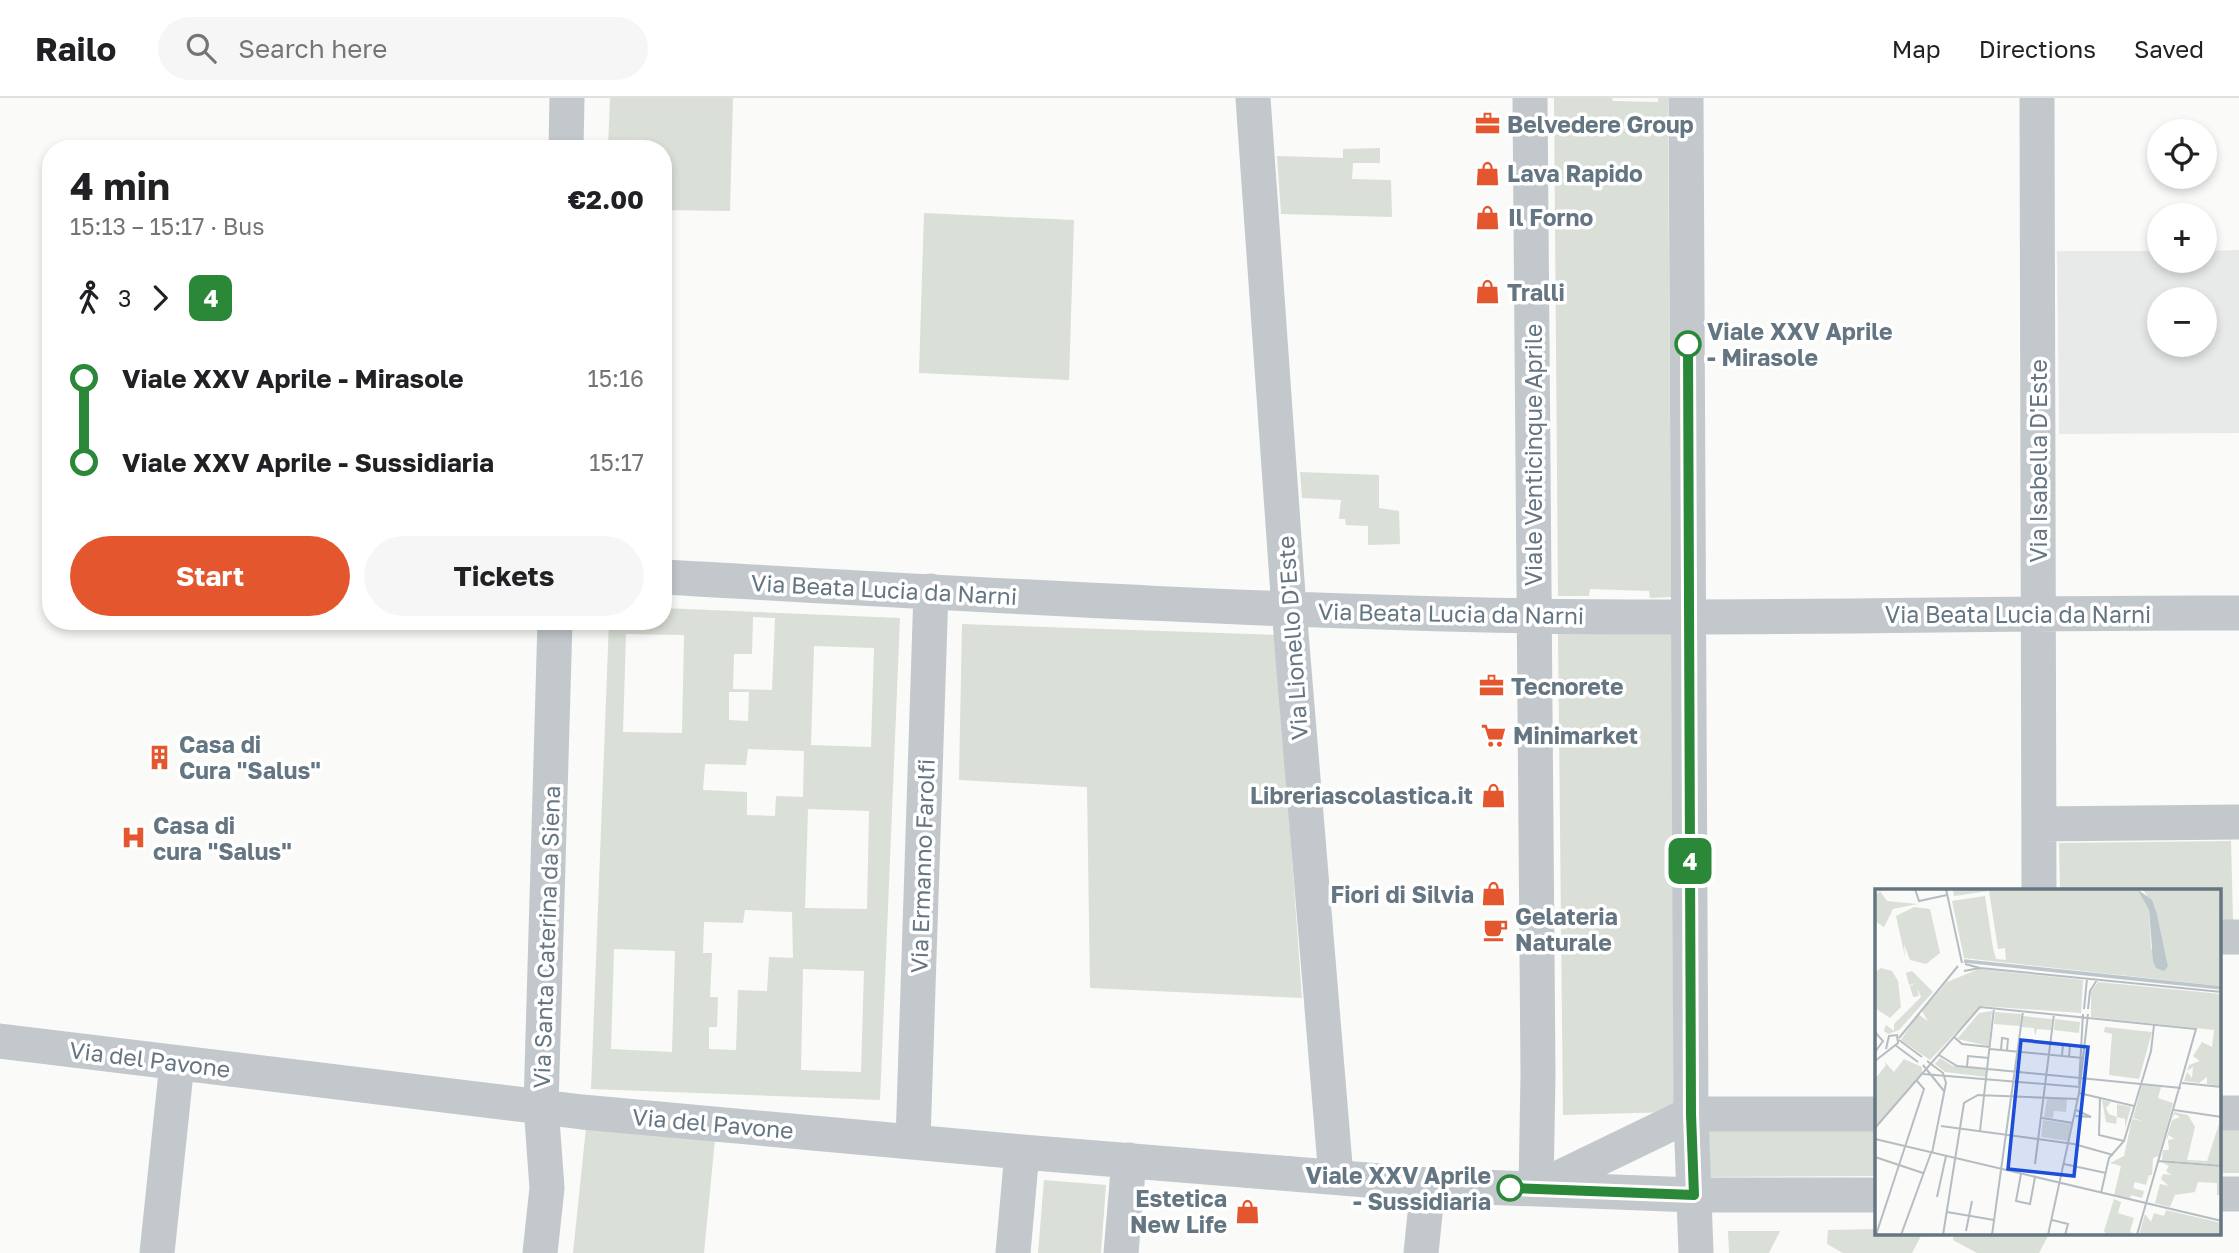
<!DOCTYPE html>
<html lang="en">
<head>
<meta charset="utf-8">
<style>
	body { margin:0; font-family:"Golos Text",sans-serif; background:#f6f6f6; color:#202124; height:100vh; display:flex; flex-direction:column; font-size:26px; white-space:nowrap }
	* { box-sizing:border-box; margin:0 }
	p { font-size:23px; color:#757577 }
	.icon { flex:none; width:38px; height:38px; fill:none; stroke:currentColor; stroke-width:2; stroke-linecap:round; stroke-linejoin:round }
	.map { position:relative; flex:1; overflow:hidden }
	.sheet { position:absolute; left:42px; top:42px; width:630px; height:490px; display:flex; flex-direction:column; background:#fff; border-radius:28px; box-shadow:0 4px 10px #0003 }
	.sheet>* { flex:none }
	.badge { padding:0 14px; border-radius:10px; font-size:24px; line-height:46px }
	.buttons { position:absolute; left:2147px; top:21px; display:grid; gap:14px }
	.buttons a { display:grid; place-items:center; width:70px; height:70px; border-radius:50%; background:#fff; box-shadow:0 4px 10px #0003; font-size:35px }
	.map>.badge { position:absolute; translate:-50% -50%; box-shadow:0 0 0 4px #fff }
	.legs { display:flex; align-items:center; gap:10px; height:77px; padding:0 28px; font-size:23px }
	.legs p { margin-inline-start:auto }
	.overview { display:flex; align-items:center; justify-content:space-between; height:119px; padding:0 28px }
	h1 { font-size:38px; font-weight:700; line-height:52px }
	.cta { display:flex; gap:14px; margin-top:auto; padding:14px 28px }
	.cta a { flex:1; height:80px; border-radius:42px; background:#e4572e; color:#fff; font-size:28px; font-weight:700; line-height:80px; text-align:center }
	.cta a+a { background:#f6f6f6; color:#202124 }
	ul { padding:0 28px; list-style:none }
	li { display:flex; align-items:center; gap:24px; height:84px; font-size:26px }
	li i { display:grid; place-items:center; width:10px; height:100%; margin:0 9px; background:currentColor }
	li i::after { content:''; width:18px; height:18px; margin:-9px; border:5px solid; border-radius:50%; background:#fff }
	li p { margin-inline-start:auto }
	li:first-child i { background:linear-gradient(#0000 50%,currentColor 0) }
	li:last-child i { background:linear-gradient(currentColor 50%,#0000 0) }
	header { display:flex; align-items:center; gap:42px; box-sizing:border-box; height:98px; padding:0 35px; background:#fff; border-bottom:2px solid #e0e0e0 }
	header strong { font-size:33px }
	nav { display:flex; gap:38px; margin-inline-start:auto; font-size:24px }
	.search { width:490px; height:63px; background:#f6f6f6; display:flex; align-items:center; gap:18px; box-sizing:border-box; padding:0 24px; border-radius:38px; color:#757577; font-size:26px }
	.map>svg:first-child { display:block }
</style>
</head>
<body>
<header>
<strong>Railo</strong>
<div class="search"><svg class="icon" aria-label="search" viewBox="0 0 24 24"><circle cx="10" cy="10" r="6"/><path d="M15 15l6 6"/></svg>Search here</div>
<nav><a>Map</a><a>Directions</a><a>Saved</a></nav>
</header>
<div class="map">
<svg width="2239" height="1155" viewBox="0 0 2239 1155">
	<rect width="100%" height="100%" fill="#fafaf8"/>
	<!-- built -->
	<path fill="#e8e9e9" fill-rule="evenodd" d="M 2239,152 L 2239,335 L 2059,336 L 2057,153 L 2159,153 L 2160,163 L 2205,163 L 2205,153 ZM 2160,201 L 2205,201 L 2205,247 L 2160,247 Z"/>
	<!-- green -->
	<path fill="#dadfd7" fill-rule="evenodd" d="M 610,0 L 733,0 L 730,113 L 663,112 L 663,51 L 608,51 Z
		M 1554,0 L 1612,0 L 1613,3 L 1658,4 L 1658,0 L 1668,0 L 1671,499 L 1650,500 L 1649,493 L 1590,491 L 1589,498 L 1558,498 Z
		M 1380,50 L 1380,65 L 1353,65 L 1352,81 L 1391,82 L 1392,119 L 1281,116 L 1277,58 L 1343,60 L 1343,51 Z
		M 924,115 L 1074,122 L 1069,282 L 919,275 Z
		M 1300,374 L 1379,377 L 1379,410 L 1399,413 L 1400,446 L 1368,447 L 1368,428 L 1346,427 L 1345,421 L 1339,421 L 1341,402 L 1302,400 Z
		M 663,510 L 900,520 L 880,1002 L 591,991 L 609,523 L 663,523 ZM 753,519 L 775,520 L 772,592 L 733,591 L 734,556 L 752,556 ZM 626,536 L 684,537 L 682,635 L 623,634 ZM 814,548 L 874,550 L 871,649 L 811,647 ZM 729,594 L 749,594 L 748,623 L 729,622 ZM 748,651 L 804,653 L 803,699 L 776,698 L 775,718 L 747,717 L 747,694 L 703,692 L 705,666 L 746,667 ZM 808,711 L 869,713 L 867,811 L 805,810 ZM 745,812 L 792,814 L 793,860 L 769,859 L 767,893 L 738,892 L 736,952 L 709,951 L 709,929 L 717,929 L 718,899 L 710,899 L 712,855 L 703,855 L 704,824 L 743,825 ZM 614,851 L 675,853 L 672,954 L 611,951 ZM 803,871 L 864,873 L 861,974 L 801,972 Z
		M 962,526 L 1276,537 L 1302,900 L 1090,890 L 1087,689 L 959,682 Z
		M 1558,534 L 1672,535 L 1674,1014 L 1563,1017 Z
		M 2231,743 L 2233,823 L 2220,823 L 2220,793 L 2060,793 L 2059,745 Z
		M 1877,1029 L 1877,1078 L 1709,1079 L 1708,1031 Z
		M 586,1030 L 715,1041 L 704,1155 L 573,1155 Z
		M 2220,1030 L 2239,1030 L 2239,1075 L 2220,1075 Z
		M 1044,1082 L 1106,1087 L 1101,1155 L 1038,1155 Z
		M 1877,1131 L 1877,1136 L 1922,1136 L 1912,1155 L 1843,1155 L 1827,1146 L 1828,1132 Z
		M 1728,1133 L 1780,1133 L 1769,1155 L 1729,1155 Z
		M 1954,1136 L 2049,1136 L 2039,1155 L 1977,1155 L 1953,1142 Z"/>
	<g fill="none" stroke-linecap="round" stroke-linejoin="round">
		<!-- street -->
		<path stroke="#c3c8cc" stroke-width="35" d="M 1253,0 L 1289,511 L 1336,1079
			M 1530,0 L 1538,977 L 1536,1091
			M 1686,0 L 1691,1016 L 1696,1155
			M 2037,0 L 2039,793
			M 566,51 L 567,0
			M 663,479 C 953,495 1243,513 1534,518 C 1769,522 2004,514 2239,515
			M 2039,726 L 2239,724
			M 2220,839 L 2239,839
			M 0,943 L 582,1014 L 1022,1054 L 1428,1087 L 1694,1097 L 1877,1097
			M 2220,1015 L 2239,1015
			M 913,1043 L 931,493
			M 1540,1089 L 1691,1016 L 1877,1016
			M 2220,1096 L 2239,1096
			M 157,1155 L 177,965
			M 540,1155 L 547,1090 L 541,1008 L 555,523
			M 1013,1155 L 1022,1054
			M 1121,1155 L 1129,1062
			M 1421,1155 L 1428,1087"/>
	</g>
	<g fill="none" stroke-linecap="round" stroke-linejoin="round">
		<defs>
			<path id="line-1" d="M 1510,1090 L 1694,1097 L 1691,1016 L 1688,246"/>
		</defs>
		<!-- line-1 casing -->
		<use href="#line-1" stroke="#fff" stroke-width="16"/>
		<!-- line-1 -->
		<use href="#line-1" stroke="#2c8839" stroke-width="10"/>
	</g>
	<!-- icons -->
	<defs>
		<symbol id="office-bare" viewBox="-9 -9 18 18"><path d="M-6-3h4V-5.5h4V-3h4V5H-6ZM-1-4.5V-3h2v-1.5ZM-6 0V1H6V0Z" fill="#e4572e" stroke="#fff" stroke-width="2.5" paint-order="stroke"/></symbol>
		<symbol id="shop-bare" viewBox="-9 -9 18 18"><path d="M-5-2.5h2.3a2.7 3.5 0 0 1 5.4 0H5L5.5 6h-11ZM-1.5-2.5h3a1.5 2.3 0 0 0-3 0Z" fill="#e4572e" stroke="#fff" stroke-width="2.5" paint-order="stroke"/></symbol>
		<symbol id="supermarket-bare" viewBox="-9 -9 18 18"><path d="M-6-5.5h2.5l.6 2H6L4.5 2H-2.5L-4.4-4H-6ZM-1.5 3.2a1.3 1.3 0 1 0 .1 0ZM3 3.2a1.3 1.3 0 1 0 .1 0Z" fill="#e4572e" stroke="#fff" stroke-width="2.5" paint-order="stroke"/></symbol>
		<symbol id="building-bare" viewBox="-9 -9 18 18"><path d="M-4-6H4V6H1V3H-1V6H-4ZM-2.5-4.3h1.7v1.8h-1.7ZM.8-4.3h1.7v1.8H.8ZM-2.5-1h1.7V.8h-1.7ZM.8-1h1.7V.8H.8Z" fill="#e4572e" stroke="#fff" stroke-width="2.5" paint-order="stroke"/></symbol>
		<symbol id="hospital-bare" viewBox="-9 -9 18 18"><path d="M-5-5h3v3.5h4V-5h3V5h-3V1.5h-4V5h-3Z" fill="#e4572e" stroke="#fff" stroke-width="2.5" paint-order="stroke"/></symbol>
		<symbol id="cafe-bare" viewBox="-9 -9 18 18"><path d="M-5.5-4.5H6V0H3Q3 3.5 0 3.5H-2.5Q-5.5 3.5-5.5 0ZM3-3.2v2h1.7v-2ZM-6 4.5H4V6H-6Z" fill="#e4572e" stroke="#fff" stroke-width="2.5" paint-order="stroke"/></symbol>
	</defs>
	<g fill-rule="evenodd">
		<use href="#office-bare" x="1470" y="8" width="35" height="35"/>
		<use href="#shop-bare" x="1470" y="58" width="35" height="35"/>
		<use href="#shop-bare" x="1470" y="102" width="35" height="35"/>
		<use href="#shop-bare" x="1470" y="176" width="35" height="35"/>
		<use href="#office-bare" x="1474" y="570" width="35" height="35"/>
		<use href="#supermarket-bare" x="1476" y="620" width="35" height="35"/>
		<use href="#building-bare" x="142" y="642" width="35" height="35"/>
		<use href="#shop-bare" x="1476" y="680" width="35" height="35"/>
		<use href="#hospital-bare" x="116" y="722" width="35" height="35"/>
		<use href="#shop-bare" x="1476" y="778" width="35" height="35"/>
		<use href="#cafe-bare" x="1478" y="814" width="35" height="35"/>
		<use href="#shop-bare" x="1230" y="1096" width="35" height="35"/>
	</g>
	<!-- markers -->
	<g fill="#fff" stroke="#2c8839" stroke-width="3.5">
		<circle cx="1688" cy="246" r="12"/>
		<circle cx="1510" cy="1090" r="12"/>
	</g>
	<g text-anchor="middle" dominant-baseline="central" stroke-width="7" stroke-linejoin="round" paint-order="stroke">
		<!-- poi labels -->
		<g font-size="23" font-weight="bold" fill="#657683" stroke="#fff" text-anchor="start">
			<text x="1507" y="26">Belvedere Group</text>
			<text x="1507" y="75">Lava Rapido</text>
			<text x="1508" y="119">Il Forno</text>
			<text x="1507" y="194">Tralli</text>
			<text x="1511" y="588">Tecnorete</text>
			<text x="1513" y="637">Minimarket</text>
			<text x="179" y="646">Casa di<tspan x="179" dy="26">Cura "Salus"</tspan></text>
			<text x="1473" y="697" text-anchor="end">Libreriascolastica.it</text>
			<text x="153" y="727">Casa di<tspan x="153" dy="26">cura "Salus"</tspan></text>
			<text x="1474" y="796" text-anchor="end">Fiori di Silvia</text>
			<text x="1515" y="818">Gelateria<tspan x="1515" dy="26">Naturale</tspan></text>
			<text x="1227" y="1100" text-anchor="end">Estetica<tspan x="1227" dy="26">New Life</tspan></text>
		</g>
		<!-- stop labels -->
		<g font-size="23" font-weight="bold" fill="#657683" stroke="#fff" text-anchor="start">
			<text x="1707" y="233">Viale XXV Aprile<tspan x="1707" dy="26">- Mirasole</tspan></text>
			<text x="1491" y="1077" text-anchor="end">Viale XXV Aprile<tspan x="1491" dy="26">- Sussidiaria</tspan></text>
		</g>
		<!-- street labels -->
		<g font-size="23" fill="#657683" stroke="#fff">
			<text transform="translate(1533 357) rotate(-90)">Viale Venticinque Aprile</text>
			<text transform="translate(2038 363) rotate(-90)">Via Isabella D'Este</text>
			<text transform="translate(884 491) rotate(3)">Via Beata Lucia da Narni</text>
			<text transform="translate(1451 515) rotate(1)">Via Beata Lucia da Narni</text>
			<text x="2018" y="516">Via Beata Lucia da Narni</text>
			<text transform="translate(1292 540) rotate(-94)">Via Lionello D'Este</text>
			<text transform="translate(922 768) rotate(-88)">Via Ermanno Farolfi</text>
			<text transform="translate(546 839) rotate(-88)">Via Santa Caterina da Siena</text>
			<text transform="translate(150 961) rotate(7)">Via del Pavone</text>
			<text transform="translate(713 1025) rotate(5)">Via del Pavone</text>
		</g>
	</g>
	<!-- overview -->
	<g transform="translate(1875 791)">
		<rect width="346" height="346" fill="#fafaf8"/>
		<path d="M 78,0 L 262,0 L 274,21 L 276,59 L 293,77 L 282,25 L 268,0 L 346,0 L 346,97 L 89,69 L 77,12 L 110,7 L 118,59 L 121,70 L 131,71 L 130,59 L 123,60 L 114,2 L 79,7 ZM 5,2 L 12,12 L 43,15 L 18,20 L 9,38 L 0,32 L 0,7 ZM 39,18 L 55,20 L 65,64 L 51,75 L 35,71 L 29,55 L 30,68 L 21,27 ZM 6,79 L 17,82 L 23,92 L 26,118 L 15,129 L 0,119 L 0,83 ZM 104,80 L 208,91 L 206,124 L 106,117 L 55,171 L 26,151 L 43,125 L 53,132 L 47,122 L 72,93 ZM 37,82 L 58,103 L 24,141 L 13,145 L 9,142 L 11,136 L 19,142 L 19,135 L 46,108 L 42,99 L 44,107 L 38,108 L 35,97 L 41,94 L 34,96 L 31,84 ZM 223,93 L 346,105 L 346,197 L 332,195 L 332,188 L 324,194 L 309,192 L 312,183 L 317,189 L 318,178 L 312,182 L 314,176 L 325,172 L 318,167 L 327,153 L 337,158 L 339,141 L 216,128 L 216,103 ZM 117,122 L 114,157 L 82,150 L 104,124 ZM 120,123 L 146,125 L 145,137 L 119,135 ZM 148,127 L 177,130 L 176,141 L 162,140 L 160,147 L 159,139 L 147,138 ZM 180,130 L 205,133 L 204,144 L 179,141 ZM 230,138 L 277,143 L 264,190 L 234,186 L 237,145 L 229,143 ZM 65,169 L 78,177 L 112,181 L 111,188 L 70,183 L 60,175 ZM 29,170 L 47,178 L 47,185 L 0,238 L 0,190 L 11,176 L 9,172 L 19,183 ZM 267,196 L 286,198 L 283,209 L 298,214 L 284,267 L 278,269 L 277,286 L 274,286 L 271,296 L 260,293 L 258,299 L 269,302 L 267,309 L 256,306 L 255,309 L 239,306 L 246,277 L 235,274 L 249,267 L 257,230 L 268,232 L 258,229 ZM 172,210 L 192,210 L 191,223 L 179,222 L 178,229 L 169,228 ZM 227,211 L 236,213 L 231,219 L 234,225 L 242,228 L 242,215 L 256,218 L 250,239 L 250,230 L 242,228 L 241,235 L 231,233 ZM 299,223 L 313,226 L 320,238 L 312,271 L 332,272 L 346,229 L 346,276 L 287,271 L 288,261 L 294,261 L 293,251 L 299,250 L 294,246 L 291,251 L 297,231 L 305,228 L 300,225 L 297,230 ZM 168,231 L 196,235 L 193,252 L 166,248 ZM 286,273 L 346,278 L 346,306 L 342,306 L 342,294 L 323,293 L 320,303 L 300,306 L 295,318 L 280,314 L 285,295 L 294,297 L 286,290 L 288,285 L 297,286 L 291,282 L 294,277 ZM 239,310 L 246,313 L 243,324 L 259,329 L 255,342 L 259,346 L 232,346 L 229,342 ZM 291,321 L 346,334 L 346,346 L 264,346 L 270,325 L 276,333 L 279,324 L 289,327 Z" fill="#dadfd7"/>
		<path d="M 262,0 L 277,11 L 282,25 L 293,77 L 289,82 L 281,79 L 278,72 L 274,21 Z" fill="#bbc7cb"/>
		<path fill="none" stroke="#bbc7cb" stroke-width="3.5" d="M 89,72 L 347,99"/>
		<path fill="none" stroke="#b5bdc2" stroke-width="2" d="M 40,0 L 44,12 L 72,6M 71,0 L 87,74M 105,79 L 347,103M 89,82 L 105,79 L 90,75M 209,120 L 212,90M 213,120 L 215,102 L 222,91M 0,143 L 8,152 L 0,163M 79,148 L 87,155 L 115,158M 24,149 L 83,77M 24,151 L 47,168M 20,156 L 43,173M 115,160 L 208,169M 126,161 L 127,149 L 133,150 L 132,161M 64,166 L 82,177 L 306,199M 187,167 L 188,155 L 195,156 L 194,168M 0,172 L 23,154 L 22,146 L 14,147 L 11,160M 52,172 L 68,184 L 71,194 L 57,264M 48,176 L 69,202M 92,178 L 93,167 L 114,169M 48,185 L 205,198M 307,194 L 347,198M 204,196 L 208,125M 204,204 L 259,217M 225,209 L 224,246 L 249,252M 299,221 L 347,228M 200,227 L 216,228 L 201,221M 167,229 L 198,234M 66,237 L 199,255 L 238,266M 0,239 L 105,118 L 321,140 L 262,346M 105,242 L 119,119M 0,250 L 347,332M 0,268 L 48,284M 284,272 L 347,277M 160,275 L 179,125M 189,275 L 231,284M 146,285 L 141,312 L 155,315 L 160,288M 226,304 L 234,269 L 249,252 L 276,162 L 279,136M 62,308 L 71,267M 72,323 L 119,331M 177,331 L 193,335 L 190,346M 91,342 L 97,312M 1,346 L 49,200 L 42,192M 26,346 L 56,264M 68,346 L 89,214 L 103,206 L 203,210M 117,346 L 148,122M 173,346 L 204,204 L 213,125"/>
		<path fill="#1d4ed8" fill-opacity="0.15" stroke="#1d4ed8" stroke-width="3.5" d="M 146,151 L 213,158 L 199,287 L 133,280 Z"/>
		<rect width="346" height="346" fill="none" stroke="#657683" stroke-width="3.5"/>
	</g>
</svg>
<div class="buttons">
<a><svg class="icon" aria-label="locate" viewBox="0 0 24 24"><circle cx="12" cy="12" r="6"/><path d="M12 2v4M12 18v4M2 12h4M18 12h4"/></svg></a>
<a>+</a>
<a>−</a>
</div>
<b class="badge" style="left:1690px;top:763px;background:#2c8839;color:#fff">4</b>
<section class="sheet">
<div class="overview"><div><h1>4 min</h1><p>15:13 – 15:17 · Bus</p></div><b>€2.00</b></div>
<div class="legs"><svg class="icon" aria-label="walk" viewBox="0 0 24 24"><circle cx="13" cy="4" r="2"/><path d="M13 8l-2 6 4 7M11 14l-3 7M7 12l3-4h3l4 4"/></svg>3<svg class="icon" aria-label="forward" viewBox="0 0 24 24"><path d="M9 5l7 7-7 7"/></svg><b class="badge" style="background:#2c8839;color:#fff">4</b></div>
<ul>
<li><i style="color:#2c8839"></i><b>Viale XXV Aprile - Mirasole</b><p>15:16</p></li>
<li><i style="color:#2c8839"></i><b>Viale XXV Aprile - Sussidiaria</b><p>15:17</p></li>
</ul>
<div class="cta"><a>Start</a><a>Tickets</a></div>
</section>
</div>
</body>
</html>
